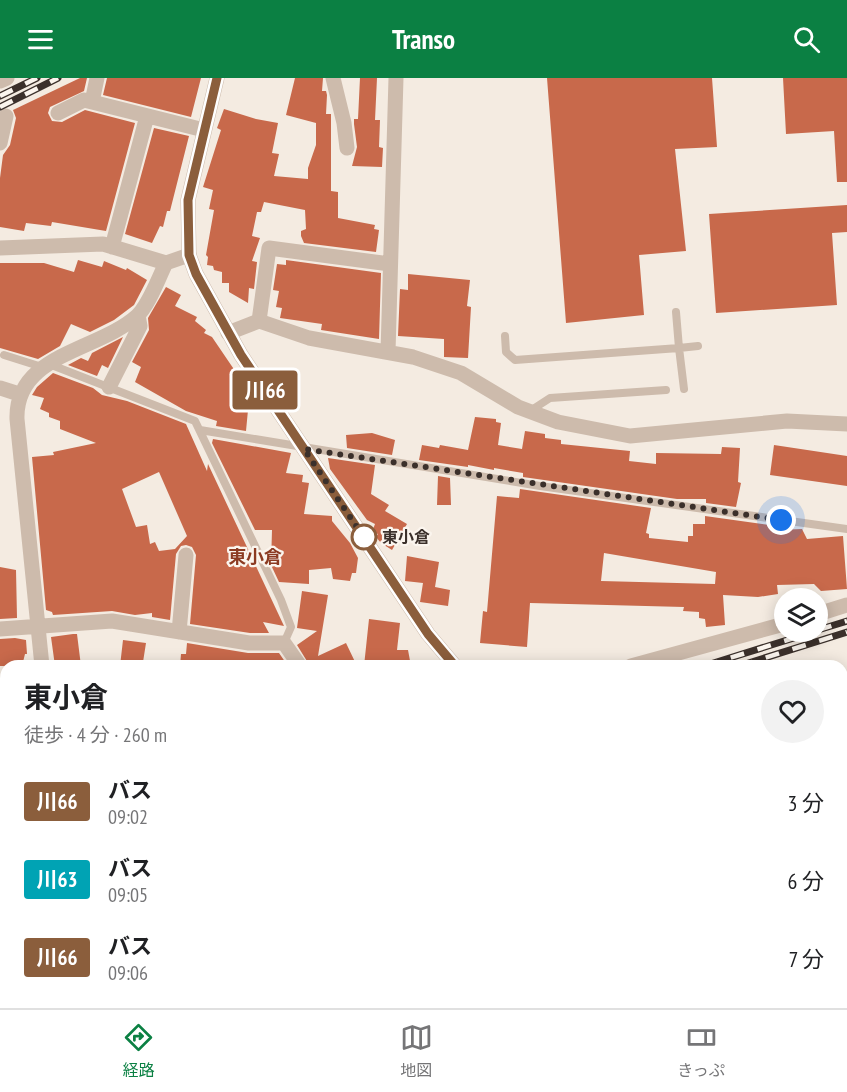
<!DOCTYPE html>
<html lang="ja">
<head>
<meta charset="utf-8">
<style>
	body { margin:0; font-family:"PT Sans Narrow","Noto Sans JP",sans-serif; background:#f2f2f2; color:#202124; height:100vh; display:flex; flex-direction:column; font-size:22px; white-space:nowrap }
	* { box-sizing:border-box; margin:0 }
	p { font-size:20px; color:#757577 }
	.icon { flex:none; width:33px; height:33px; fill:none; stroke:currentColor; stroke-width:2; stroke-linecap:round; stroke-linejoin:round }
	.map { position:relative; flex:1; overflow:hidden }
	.sheet { position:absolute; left:0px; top:582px; width:848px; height:348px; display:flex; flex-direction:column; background:#fff; border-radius:18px 18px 0 0; box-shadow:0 3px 15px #0003 }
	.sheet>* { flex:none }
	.badge { padding:0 12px; border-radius:4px; font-size:21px; line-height:39px }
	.controls { position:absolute; left:774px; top:510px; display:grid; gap:12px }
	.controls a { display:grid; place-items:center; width:54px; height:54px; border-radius:50%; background:#fff; box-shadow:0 3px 15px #0003; font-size:30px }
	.you { position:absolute; width:30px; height:30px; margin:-15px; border:4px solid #fff; border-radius:50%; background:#1a73e8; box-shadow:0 0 0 9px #1a73e833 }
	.map>.badge { position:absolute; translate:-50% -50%; box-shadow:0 0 0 3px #fff }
	.round { display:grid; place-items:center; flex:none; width:63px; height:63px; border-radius:32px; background:#f2f2f2 }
	.headline { display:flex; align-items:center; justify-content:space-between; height:102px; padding:0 24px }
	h1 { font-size:28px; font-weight:700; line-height:45px }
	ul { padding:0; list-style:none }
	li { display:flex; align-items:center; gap:18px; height:78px; padding:0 24px }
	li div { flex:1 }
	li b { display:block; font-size:22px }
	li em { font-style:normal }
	li .badge { min-width:66px; font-weight:700; text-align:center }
	header { display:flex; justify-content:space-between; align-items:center; height:78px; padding:0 24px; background:#0b8043; color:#fff; font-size:27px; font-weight:700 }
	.tabs { display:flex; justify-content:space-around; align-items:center; height:84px; border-top:2px solid #e0e0e0; background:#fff; font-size:16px; color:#757577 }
	.tabs a { display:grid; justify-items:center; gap:3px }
	.tabs .active { color:#0b8043 }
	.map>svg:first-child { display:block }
</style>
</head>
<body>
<header><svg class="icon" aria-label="menu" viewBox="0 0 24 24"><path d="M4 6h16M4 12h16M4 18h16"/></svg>Transo<svg class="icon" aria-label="search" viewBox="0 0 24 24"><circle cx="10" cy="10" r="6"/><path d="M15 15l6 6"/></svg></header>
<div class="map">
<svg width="847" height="930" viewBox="0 0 847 930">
	<rect width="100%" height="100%" fill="#f4ebe1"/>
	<!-- building -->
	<path fill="#c8694b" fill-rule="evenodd" d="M 80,0 L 87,0 L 84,13 L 50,29 L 48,35 L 52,43 L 62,44 L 85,32 L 135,45 L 106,153 L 52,144 L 51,148 L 26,145 L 24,153 L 0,149 L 0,100 L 3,77 L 10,67 L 16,40 L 13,32 Z
		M 107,0 L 201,0 L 191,39 L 103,17 Z
		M 295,0 L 323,0 L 322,13 L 326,13 L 327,17 L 326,36 L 331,36 L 331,113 L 338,114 L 338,140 L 375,147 L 374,151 L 379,152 L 376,174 L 304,165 L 301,158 L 301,153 L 306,151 L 305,132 L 264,124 L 261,134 L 257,134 L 252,158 L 260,160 L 252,183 L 257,184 L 254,211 L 249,210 L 248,225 L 229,214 L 229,205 L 222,205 L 222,194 L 214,192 L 213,188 L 207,187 L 208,179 L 206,177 L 214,132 L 209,131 L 213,112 L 203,109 L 221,52 L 217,50 L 224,31 L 256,41 L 278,45 L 272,75 L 279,76 L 274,98 L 308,101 L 308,90 L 316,67 L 316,45 L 286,37 Z
		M 360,0 L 377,0 L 375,42 L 380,42 L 379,69 L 383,70 L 382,89 L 352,88 L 357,69 L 354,46 L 354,41 L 358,41 Z
		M 547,0 L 712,0 L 717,69 L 675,71 L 686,173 L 639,177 L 644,237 L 566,245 Z
		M 783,0 L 847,0 L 847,104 L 837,104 L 834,53 L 786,56 Z
		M 154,50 L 189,58 L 170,133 L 167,133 L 163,149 L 160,148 L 152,165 L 125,156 Z
		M 847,127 L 847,154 L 832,155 L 837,227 L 716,235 L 709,136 Z
		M 78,182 L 102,189 L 104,183 L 126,192 L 127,190 L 147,202 L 134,227 L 114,242 L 90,254 L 71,246 L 60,268 L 38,281 L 0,270 L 0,185 L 44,185 L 74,194 Z
		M 286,182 L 381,195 L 379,261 L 321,252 L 322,246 L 280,240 L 282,230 L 276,229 L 279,213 L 273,212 L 277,186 L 286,187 Z
		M 408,196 L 470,202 L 467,228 L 471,229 L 468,280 L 444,279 L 444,261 L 398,258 L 400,211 L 408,212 Z
		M 166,209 L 181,217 L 175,228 L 197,239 L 195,243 L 206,252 L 204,255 L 212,259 L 248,312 L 242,331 L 248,332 L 246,353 L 216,348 L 217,343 L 186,333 L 135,304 L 141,289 L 132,284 L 149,252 L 148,240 Z
		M 123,259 L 108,290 L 102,287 L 97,298 L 68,287 L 81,280 L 88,283 L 92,275 Z
		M 53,295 L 93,310 L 102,317 L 127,323 L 186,346 L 207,393 L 208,386 L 284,548 L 263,544 L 269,555 L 250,555 L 190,546 L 196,477 L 192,469 L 186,467 L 181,468 L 176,476 L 170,542 L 152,539 L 152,535 L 135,537 L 112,533 L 53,537 L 52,534 L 46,532 L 32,379 L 54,377 L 53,374 L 96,365 L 60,351 L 60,343 L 49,339 L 49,335 L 40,331 L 44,320 L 32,317 L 37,309 ZM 159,394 L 187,458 L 175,471 L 159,473 L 155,464 L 150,466 L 147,447 L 136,449 L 122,411 Z
		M 475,339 L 496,341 L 496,344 L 501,345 L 498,367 L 522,371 L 525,353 L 545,356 L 545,360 L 561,362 L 561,366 L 630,373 L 629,383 L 656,386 L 656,375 L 721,376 L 722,369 L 740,370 L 738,404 L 741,405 L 736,429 L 706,425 L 706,421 L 677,421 L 523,399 L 523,395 L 494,390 L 494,392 L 468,387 L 468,389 L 419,382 L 422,367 L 439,370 L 440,367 L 468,372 Z
		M 372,355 L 395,362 L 392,377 L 347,370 L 346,357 Z
		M 213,361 L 291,375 L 286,395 L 303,397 L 302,404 L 309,405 L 304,436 L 332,438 L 332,443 L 350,465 L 358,480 L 356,495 L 352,495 L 350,503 L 333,501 L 331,490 L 309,492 L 309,506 L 279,504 L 271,487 L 272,452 L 255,452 L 212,365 Z
		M 774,367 L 847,378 L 847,408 L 770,397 Z
		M 328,380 L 375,387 L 371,416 L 389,427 L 385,433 L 407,446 L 392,472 L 381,465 L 376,459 L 378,456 L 372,454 L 375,446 L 367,442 L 330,391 Z
		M 438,398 L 450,400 L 451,427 L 437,427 Z
		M 520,411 L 651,430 L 646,455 L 649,456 L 649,460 L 688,464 L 688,458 L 693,458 L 693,446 L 705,446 L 705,438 L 777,448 L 777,452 L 802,451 L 807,461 L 843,458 L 847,511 L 821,513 L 814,506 L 777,507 L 778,516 L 758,519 L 723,517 L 725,547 L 706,549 L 705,541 L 699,540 L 699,534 L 683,533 L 684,529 L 530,525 L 527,569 L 480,565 L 483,533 L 487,534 L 497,418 L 519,420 ZM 604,475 L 716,494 L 715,506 L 601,503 Z
		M 407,478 L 439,484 L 435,509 L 450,512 L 448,528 L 420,524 L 423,505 L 405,503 Z
		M 0,489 L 16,492 L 17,540 L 0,541 Z
		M 302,513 L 328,517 L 318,578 L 346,565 L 357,588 L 310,588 L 297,567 L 317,553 L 297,550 Z
		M 369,541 L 400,545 L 397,572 L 408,572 L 411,588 L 364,588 Z
		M 73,556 L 77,556 L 81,588 L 55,588 L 51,559 Z
		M 15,560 L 26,562 L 27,576 L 25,576 L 22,588 L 0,588 L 0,561 Z
		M 123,562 L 146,565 L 143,584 L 138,588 L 120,588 Z
		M 187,565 L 248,575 L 279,575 L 288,588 L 180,588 L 181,576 L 186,576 Z"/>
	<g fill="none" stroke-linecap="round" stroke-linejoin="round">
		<!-- service -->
		<path stroke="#cdbbac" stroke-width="8" d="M 505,258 L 506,274 L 515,282 L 679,270 L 676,234
			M 4,277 L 42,289
			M 49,286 L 195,343 L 281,522 L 291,549 L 284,565
			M 684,311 L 679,270 L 698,268
			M 530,333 L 550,320 L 666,312
			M 200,352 L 540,408 L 847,451
			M 752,924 L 754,930"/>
		<!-- minor -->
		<path stroke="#cdbbac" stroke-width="15" d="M 333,0 L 344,45 L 347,70
			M 0,3 L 7,0
			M 92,24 L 97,0
			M 58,35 L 84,22 L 204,52
			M 0,65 L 6,38
			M 112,169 L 147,38
			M 0,170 L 103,166 L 166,185 L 189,177
			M 259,243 L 269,170 L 390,186
			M 228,255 L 259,243 L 309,260 L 413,279 L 461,295 L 518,329 L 558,344 L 630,358 L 787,343 L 847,346
			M 388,274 L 396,0
			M 109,309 L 140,248 L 138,237
			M 0,310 L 19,316
			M 0,551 L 112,543 L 249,565 L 284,565 L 300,588
			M 179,554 L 186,477
			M 42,588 L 17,341 C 15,276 98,273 137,238 C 149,227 158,201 166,185
			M 0,607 L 6,607"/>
		<!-- tertiary -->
		<path stroke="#cdbbac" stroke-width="15" d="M 217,0 L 188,122 L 189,177 L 196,196 L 241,277 L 428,556 L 455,588
			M 818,536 L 847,527
			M 631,588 L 784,546
			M 0,816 L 6,813
			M 813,924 L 815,930"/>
		<defs>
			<path id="rail" d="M 0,18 L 37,0
				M 0,29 L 58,0
				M 818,552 L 847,543
				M 704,588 L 813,554
				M 739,588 L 847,554
				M 842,604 L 847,602
				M 842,625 L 847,623
				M 0,838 L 6,835
				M 0,848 L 6,845
				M 0,898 L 6,895
				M 53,930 L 63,924"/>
		</defs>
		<!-- rail casing -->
		<use href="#rail" stroke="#3b302b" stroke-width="7"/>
		<!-- rail -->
		<use href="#rail" stroke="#fbf5ee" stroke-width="4.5" stroke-dasharray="14" stroke-linecap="butt"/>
	</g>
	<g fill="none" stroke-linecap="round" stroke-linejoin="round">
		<defs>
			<path id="line" d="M 217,0 L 188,122 L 189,177 L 196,196 L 241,277 L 428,556 L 455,588"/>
		</defs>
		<!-- line casing -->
		<use href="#line" stroke="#fff" stroke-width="14"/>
		<!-- line -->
		<use href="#line" stroke="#8b5e3c" stroke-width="9"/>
		<!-- walk -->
		<path stroke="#3b302b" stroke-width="6" stroke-dasharray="0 10.8" d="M 364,459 L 369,467 L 304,371 L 781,442"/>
	</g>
	<!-- markers -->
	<circle fill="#fff" stroke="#8b5e3c" stroke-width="3" cx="364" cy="459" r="12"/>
	<g text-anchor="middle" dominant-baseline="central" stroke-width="4.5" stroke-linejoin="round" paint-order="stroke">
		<!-- stop labels -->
		<g font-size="16" font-weight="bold" fill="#3b302b" stroke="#fbf5ee" text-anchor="start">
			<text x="382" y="459">東小倉</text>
		</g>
		<!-- neighbourhood labels -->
		<g font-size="18" font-weight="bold" fill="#8c3b22" stroke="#fbf5ee">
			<text x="255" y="478">東小倉</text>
		</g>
	</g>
</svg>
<div class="controls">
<a><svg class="icon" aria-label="layers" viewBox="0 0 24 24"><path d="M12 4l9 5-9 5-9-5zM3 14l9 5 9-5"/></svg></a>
</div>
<div class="you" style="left:781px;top:442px"></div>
<b class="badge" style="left:265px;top:312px;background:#8b5e3c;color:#fff">川66</b>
<section class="sheet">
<div class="headline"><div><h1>東小倉</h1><p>徒歩 · 4 分 · 260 m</p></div><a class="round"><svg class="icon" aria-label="heart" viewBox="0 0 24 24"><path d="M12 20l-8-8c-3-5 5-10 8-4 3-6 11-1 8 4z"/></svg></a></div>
<ul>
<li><span class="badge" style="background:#8b5e3c;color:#fff">川66</span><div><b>バス</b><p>09:02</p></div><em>3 分</em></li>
<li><span class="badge" style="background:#00a3b4;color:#fff">川63</span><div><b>バス</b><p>09:05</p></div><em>6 分</em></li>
<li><span class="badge" style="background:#8b5e3c;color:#fff">川66</span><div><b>バス</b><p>09:06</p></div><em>7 分</em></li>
</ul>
</section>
</div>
<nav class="tabs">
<a class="active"><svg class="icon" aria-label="directions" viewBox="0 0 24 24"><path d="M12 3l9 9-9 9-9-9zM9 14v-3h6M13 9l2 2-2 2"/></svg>経路</a>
<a><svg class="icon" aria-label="map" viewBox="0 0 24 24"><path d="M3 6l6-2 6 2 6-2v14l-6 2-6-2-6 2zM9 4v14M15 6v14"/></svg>地図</a>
<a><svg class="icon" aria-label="tickets" viewBox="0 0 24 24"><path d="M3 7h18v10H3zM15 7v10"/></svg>きっぷ</a>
</nav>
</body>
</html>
